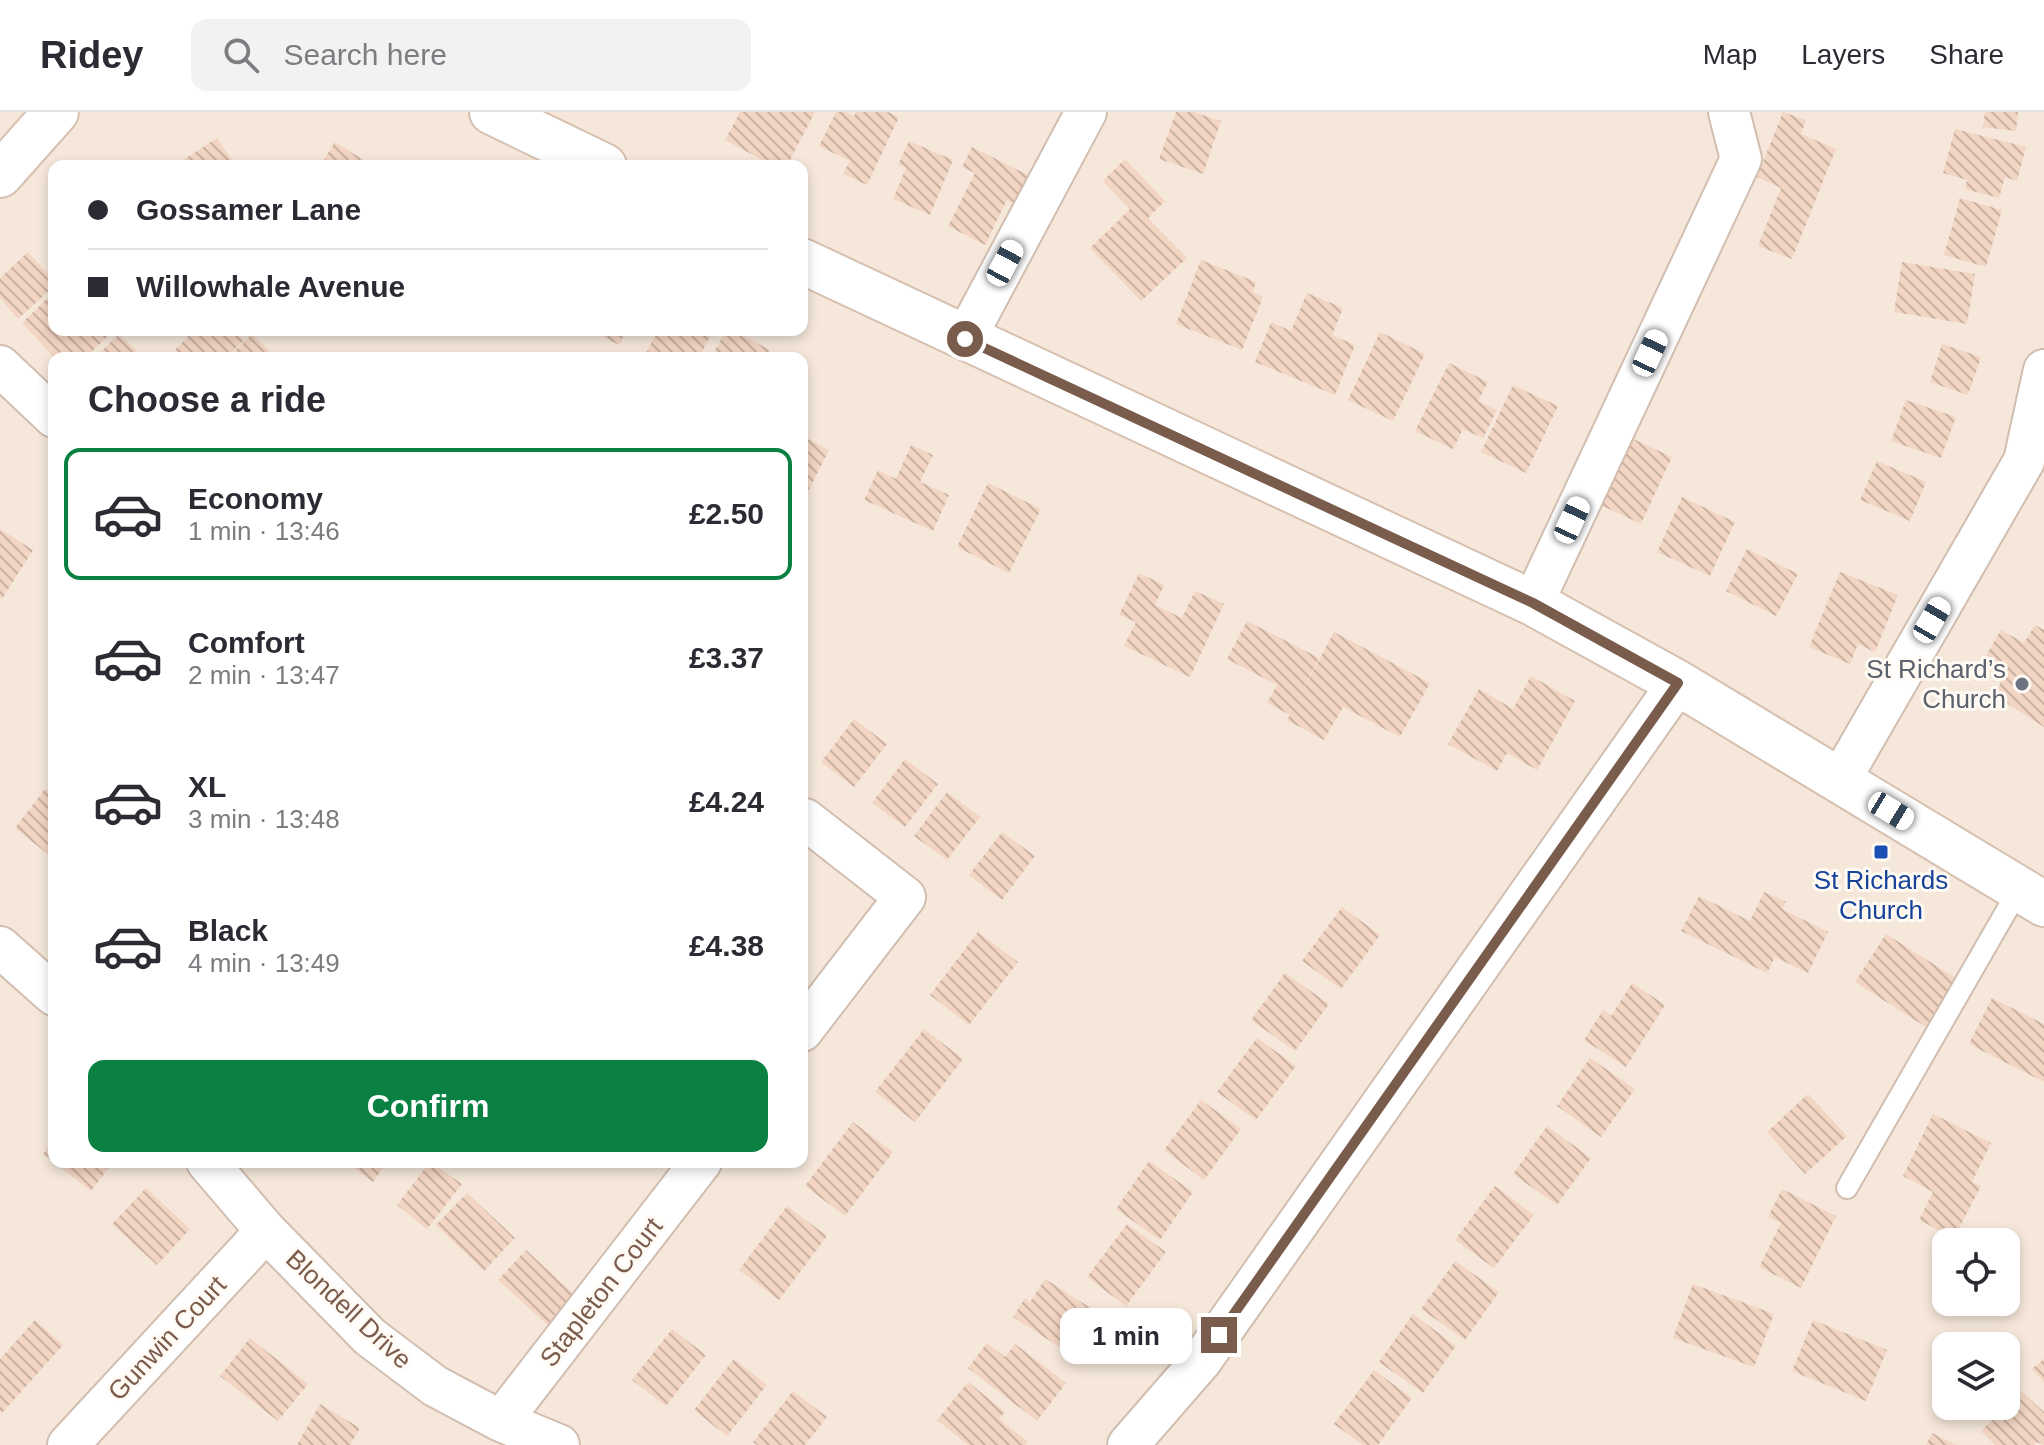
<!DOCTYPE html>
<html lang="en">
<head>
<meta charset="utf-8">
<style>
  body { margin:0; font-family:Arial,sans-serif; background:#f2f2f3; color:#2b2b33; height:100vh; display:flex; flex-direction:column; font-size:30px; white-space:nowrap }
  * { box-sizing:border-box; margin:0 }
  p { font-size:26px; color:#7c7c81 }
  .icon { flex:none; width:44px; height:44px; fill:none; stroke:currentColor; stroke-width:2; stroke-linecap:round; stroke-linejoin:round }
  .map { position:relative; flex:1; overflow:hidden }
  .panel { position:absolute; left:48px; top:240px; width:760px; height:816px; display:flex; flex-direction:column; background:#fff; border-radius:16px; box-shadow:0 4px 12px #0003 }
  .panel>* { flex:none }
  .banner { position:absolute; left:48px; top:48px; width:760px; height:176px; border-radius:16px; box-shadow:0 4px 12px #0003; display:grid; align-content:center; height:176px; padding:0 40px; background:#fff }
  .fabs { position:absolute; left:1932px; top:1116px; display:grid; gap:16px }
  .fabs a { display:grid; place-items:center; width:88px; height:88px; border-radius:16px; background:#fff; box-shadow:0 4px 12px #0003; font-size:40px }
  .end { position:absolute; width:36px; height:36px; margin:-18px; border:10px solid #7a5c4d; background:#fff; box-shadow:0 0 0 4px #fff }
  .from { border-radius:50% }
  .bubble { position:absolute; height:56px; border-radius:16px; background:#fff; box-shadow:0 4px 12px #0003; font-size:26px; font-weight:800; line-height:56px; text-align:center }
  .car { position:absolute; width:24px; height:48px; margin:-24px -12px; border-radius:10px; box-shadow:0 0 6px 2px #0007; background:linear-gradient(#fff 24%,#345 0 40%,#fff 0 76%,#345 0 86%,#fff 0) }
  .banner b { display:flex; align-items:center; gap:28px; height:76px; font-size:30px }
  .banner b+b { border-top:2px solid #e1e1e2 }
  .banner i { width:20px; height:20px; background:#2b2b33 }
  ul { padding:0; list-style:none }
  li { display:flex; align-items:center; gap:24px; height:132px; margin:0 16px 12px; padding:0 24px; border:4px solid transparent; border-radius:16px }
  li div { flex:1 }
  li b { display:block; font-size:30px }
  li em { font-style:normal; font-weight:800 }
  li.selected { border-color:#0b8043 }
  li>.icon { width:72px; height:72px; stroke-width:1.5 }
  h2 { padding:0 40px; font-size:36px; line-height:96px }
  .primary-button { display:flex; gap:16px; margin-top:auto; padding:16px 40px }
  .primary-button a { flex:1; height:92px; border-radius:16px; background:#0b8043; color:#fff; font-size:32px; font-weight:800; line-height:92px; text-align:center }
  header { display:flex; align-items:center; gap:48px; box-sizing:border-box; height:112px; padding:0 40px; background:#fff; border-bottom:2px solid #e1e1e2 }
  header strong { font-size:38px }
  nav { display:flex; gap:44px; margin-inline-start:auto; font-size:28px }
  .search { width:560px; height:72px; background:#f2f2f3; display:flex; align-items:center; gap:20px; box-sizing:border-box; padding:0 28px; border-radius:16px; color:#7c7c81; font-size:30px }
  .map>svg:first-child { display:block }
  .residential { fill:#f5e8da; fill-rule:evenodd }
  .building { fill:url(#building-back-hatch) }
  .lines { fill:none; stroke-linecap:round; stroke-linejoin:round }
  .lane-casing { stroke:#d1beb0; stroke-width:24 }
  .street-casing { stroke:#d1beb0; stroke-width:44 }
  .secondary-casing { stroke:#d6c0b0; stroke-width:48 }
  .lane { stroke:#fff; stroke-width:20 }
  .street { stroke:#fff; stroke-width:40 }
  .secondary { stroke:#fff; stroke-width:44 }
  .route { stroke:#7a5c4d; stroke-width:10 }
  .worship-dot { fill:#6b7280; stroke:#fffaf3; stroke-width:3 }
  .transit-dot { fill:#1a4fb4; stroke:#fffaf3; stroke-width:3 }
  .labels { text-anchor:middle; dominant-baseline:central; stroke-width:6; stroke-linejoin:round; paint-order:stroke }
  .worship-label { font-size:26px; fill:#5b616d; stroke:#fffaf3; text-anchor:end }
  .transit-label { font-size:26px; fill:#164399; stroke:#fffaf3 }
  .street-label { font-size:26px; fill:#7a5c4d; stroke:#fffaf3 }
</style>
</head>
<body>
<header>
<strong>Ridey</strong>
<div class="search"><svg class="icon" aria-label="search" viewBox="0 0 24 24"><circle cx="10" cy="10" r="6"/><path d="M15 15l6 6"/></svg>Search here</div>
<nav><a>Map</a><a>Layers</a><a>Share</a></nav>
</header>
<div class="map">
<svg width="2044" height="1333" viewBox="0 0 2044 1333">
  <defs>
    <pattern id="building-back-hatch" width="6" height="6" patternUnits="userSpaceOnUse" patternTransform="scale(2)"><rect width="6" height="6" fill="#f3d5c3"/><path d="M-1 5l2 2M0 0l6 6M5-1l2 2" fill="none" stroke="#cab0a1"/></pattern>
  </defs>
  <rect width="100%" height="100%" fill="#fdf6ec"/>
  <!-- residential -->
  <path class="residential" d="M0 0H2044V1333H0ZM54 54H802V218H54ZM54 246H802V1050H54ZM1946 1130H2006V1190H1946ZM1946 1234H2006V1294H1946Z"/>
  <!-- building -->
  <path class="building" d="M740 0H815L787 54H774L725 28Z
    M836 0H845L854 4 856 0H888L899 5 867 73 843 62 850 49 819 34Z
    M1176 0H1193L1221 9 1203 62 1159 47Z
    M1783 0 1806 8 1801 22 1836 37 1792 147 1758 134 1781 76 1757 65Z
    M1985 0H2018L2016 19 1983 15Z
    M1955 17 2026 35 2017 69 2005 65 1999 86 1965 77 1967 68 1943 61Z
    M217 26 236 54H174Z
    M909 29 953 48 930 103 893 87 906 56 898 53Z
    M335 30 373 54H320Z
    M972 35 1034 66 1020 95 1007 88 985 133 948 114 975 61 962 55Z
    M1125 47 1165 89 1148 106 1187 146 1141 189 1090 136 1130 97 1103 69Z
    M1960 86 2002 98 1986 155 1944 143Z
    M28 140 54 169V174L18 207 0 186V166Z
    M1201 148 1256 170 1253 180 1263 185 1242 238 1176 212Z
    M1902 150 1975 162 1967 212 1894 200Z
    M54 180V218H104L109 223 85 246H55L22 211Z
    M1307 181 1343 196 1332 223 1355 233 1335 283 1255 250 1271 210 1291 219Z
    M194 218H234L244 228 226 246H183L175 238Z
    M590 218H627L619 233Z
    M658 218H713L699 246H654L646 241Z
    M726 218H733L770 238 765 246H711Z
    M1380 220 1425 242 1393 309 1348 288Z
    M119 222 144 246H95Z
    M252 222 276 246H228Z
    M1942 232 1981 245 1968 283 1930 270Z
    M1449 251 1488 270 1478 289 1497 298 1483 326 1463 317 1453 337 1415 319Z
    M1513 273 1558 294 1526 361 1481 340Z
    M1906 288 1956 305 1941 346 1891 329Z
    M802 324 829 338 802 391Z
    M1627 324 1672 345 1641 412 1596 391Z
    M911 333 933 343 920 370 949 383 933 419 864 388 878 358 896 367Z
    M1877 349 1926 370 1910 409 1860 388Z
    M988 371 1041 397 1009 461 957 435Z
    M1682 385 1735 410 1710 464 1657 440Z
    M0 417 33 438 2 487 0 486Z
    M1747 437 1798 462 1776 504 1726 479Z
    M1840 460 1898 483 1875 540 1858 532 1850 552 1809 535Z
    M1139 461 1164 473 1155 493 1182 506 1195 479 1224 492 1190 565 1124 534 1136 510 1119 503Z
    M1247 509 1319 546 1296 591 1334 520 1430 571 1400 625 1343 595 1324 628 1287 608 1290 603 1267 591 1277 573 1227 547Z
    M2035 513 2044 518V615L1994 583 2006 561 1984 547 2001 518 2024 531Z
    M1531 564 1575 589 1537 658 1507 641 1497 659 1448 632 1479 577 1513 597Z
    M854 607 887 632 854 675 821 650Z
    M905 647 938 672 905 715 872 691Z
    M45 677 54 684V747L15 716Z
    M947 680 980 705 947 748 914 724Z
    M1002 720 1035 744 1002 788 969 763Z
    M1764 780 1786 790 1782 797 1828 820 1808 861 1775 845 1767 861 1681 819 1699 784 1750 809Z
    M1342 795 1380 823 1341 877 1302 849Z
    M978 820 1018 850 969 913 930 883Z
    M1886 822 1957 867 1926 915 1855 870Z
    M1285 861 1329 892 1295 939 1251 908Z
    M1632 871 1665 893 1626 955 1584 928 1603 898 1611 904Z
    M1992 886 2044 912V970L1969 932Z
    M924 917 963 947 915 1010 875 980Z
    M1257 926 1296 954 1256 1008 1217 980Z
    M1590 946 1635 977 1601 1025 1557 994Z
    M1808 982 1847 1024 1805 1062 1767 1020Z
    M1201 988 1241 1017 1204 1068 1164 1038Z
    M1933 1002 1991 1031 1972 1070 1981 1074 1954 1126 1919 1108 1933 1080 1903 1064Z
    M853 1010 893 1040 845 1104 805 1074Z
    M1547 1014 1591 1046 1557 1093 1513 1062Z
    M54 1028V1050H113L91 1079 43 1042Z
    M1149 1049 1193 1080 1160 1128 1116 1097Z
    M345 1050H387L373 1070Z
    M430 1050 462 1072 427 1117 397 1093Z
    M1495 1074 1534 1103 1494 1156 1455 1128Z
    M146 1076 190 1117 157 1153 112 1112Z
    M1782 1077 1836 1104 1801 1176 1759 1155 1781 1111 1768 1105Z
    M467 1081 515 1126 484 1159 436 1113Z
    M787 1094 827 1124 779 1188 739 1158Z
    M1127 1112 1166 1140 1126 1194 1087 1165Z
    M526 1138 580 1188 552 1217 498 1168Z
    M1455 1149 1499 1180 1465 1228 1421 1197Z
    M1045 1167 1108 1207 1081 1249 1013 1205 1025 1186 1030 1190Z
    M1693 1172 1774 1202 1754 1255 1673 1226Z
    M1413 1202 1456 1234 1423 1281 1379 1250Z
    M35 1208 63 1233 2 1301 0 1299V1247Z
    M1813 1208 1887 1238 1866 1289 1792 1259Z
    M672 1217 706 1243 666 1294 632 1268Z
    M250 1226 308 1272 278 1309 220 1264Z
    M987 1231 1005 1245 1015 1232 1066 1271 1037 1309 968 1256Z
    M734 1247 767 1273 727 1324 694 1298Z
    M2044 1247V1270L2032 1257Z
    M1374 1258 1412 1286 1378 1333H1363L1334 1312Z
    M968 1270 1005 1300 999 1307 1028 1330 1025 1333H968L937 1308Z
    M793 1279 827 1305 805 1333H757L753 1330Z
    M2021 1279 2044 1300V1333L2037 1330 2034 1333H1995L1981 1319Z
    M320 1292 360 1316 350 1333H297Z
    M1932 1321 1956 1333H1926Z"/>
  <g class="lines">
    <!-- lane casing -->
    <g class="lane-casing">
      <path id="lane" d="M1847 1076 2019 777"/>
    </g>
    <!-- street casing -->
    <g class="street-casing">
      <path id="street" d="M965 227 1086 0
        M0 254 54 305
        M1533 491 1741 47 1729 0
        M1840 668 2024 349 2044 258
        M0 835 54 883
        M802 919 905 785 805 707
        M207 1050 266 1119 370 1225 435 1274 501 1309 559 1333
        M501 1309 701 1050
        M68 1333 266 1119
        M1128 1333 1201 1249 1678 571"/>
    </g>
    <!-- secondary casing -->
    <g class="secondary-casing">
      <path id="secondary" d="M492 0 604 54
        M0 63 56 0
        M802 149 1533 491 1678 571 2044 792"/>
    </g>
    <!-- lane -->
    <use href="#lane" class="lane"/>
    <!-- street -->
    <use href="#street" class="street"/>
    <!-- secondary -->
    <use href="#secondary" class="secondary"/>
  </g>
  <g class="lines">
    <!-- route -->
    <path class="route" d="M965 227 1533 491 1678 571 1219 1223"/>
  </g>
  <!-- markers -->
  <circle class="worship-dot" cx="2022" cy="572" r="8"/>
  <rect class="transit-dot" x="1873" y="732" width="16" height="16" rx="4"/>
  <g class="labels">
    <!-- worship labels -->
    <g class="worship-label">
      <text x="2006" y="557">St Richard’s<tspan x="2006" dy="30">Church</tspan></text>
    </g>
    <!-- transit labels -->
    <g class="transit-label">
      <text x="1881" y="768">St Richards<tspan x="1881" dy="30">Church</tspan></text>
    </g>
    <!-- street labels -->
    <g class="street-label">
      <text transform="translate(601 1180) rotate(-52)">Stapleton Court</text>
      <text transform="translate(349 1197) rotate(43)">Blondell Drive</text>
      <text transform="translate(167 1226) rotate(-47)">Gunwin Court</text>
    </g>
  </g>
</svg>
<div class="fabs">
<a><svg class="icon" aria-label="locate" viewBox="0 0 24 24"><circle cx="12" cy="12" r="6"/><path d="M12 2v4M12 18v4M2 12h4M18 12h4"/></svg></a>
<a><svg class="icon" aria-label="layers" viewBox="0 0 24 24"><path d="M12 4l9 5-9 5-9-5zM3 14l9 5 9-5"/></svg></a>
</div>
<i class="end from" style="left:965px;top:227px"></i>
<i class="end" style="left:1219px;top:1223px"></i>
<div class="bubble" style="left:1060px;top:1196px;width:132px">1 min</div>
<i class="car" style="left:1005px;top:151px;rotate:28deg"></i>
<i class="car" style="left:1650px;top:241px;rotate:25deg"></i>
<i class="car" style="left:1572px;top:408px;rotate:25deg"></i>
<i class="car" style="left:1932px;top:508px;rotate:30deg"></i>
<i class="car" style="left:1891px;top:699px;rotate:121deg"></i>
<div class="banner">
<b><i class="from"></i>Gossamer Lane</b>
<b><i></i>Willowhale Avenue</b>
</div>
<section class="panel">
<h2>Choose a ride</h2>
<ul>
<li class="selected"><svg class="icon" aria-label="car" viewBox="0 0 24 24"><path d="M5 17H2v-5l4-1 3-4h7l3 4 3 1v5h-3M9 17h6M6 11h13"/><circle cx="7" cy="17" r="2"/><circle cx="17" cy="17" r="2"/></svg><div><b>Economy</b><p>1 min · 13:46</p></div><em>£2.50</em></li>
<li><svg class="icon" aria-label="car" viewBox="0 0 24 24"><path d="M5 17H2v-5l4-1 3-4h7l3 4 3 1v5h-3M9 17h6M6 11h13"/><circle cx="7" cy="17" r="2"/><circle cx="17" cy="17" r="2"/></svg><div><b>Comfort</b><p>2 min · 13:47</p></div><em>£3.37</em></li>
<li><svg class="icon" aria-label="car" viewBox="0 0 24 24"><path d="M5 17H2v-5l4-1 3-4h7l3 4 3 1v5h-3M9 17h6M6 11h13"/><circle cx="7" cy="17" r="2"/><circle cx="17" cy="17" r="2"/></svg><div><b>XL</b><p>3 min · 13:48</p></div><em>£4.24</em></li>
<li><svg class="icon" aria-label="car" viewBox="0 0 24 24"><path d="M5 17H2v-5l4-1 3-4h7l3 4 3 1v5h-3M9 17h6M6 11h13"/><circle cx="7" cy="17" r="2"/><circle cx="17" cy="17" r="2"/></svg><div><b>Black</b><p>4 min · 13:49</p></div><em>£4.38</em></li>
</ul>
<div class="primary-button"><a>Confirm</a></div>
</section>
</div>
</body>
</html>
